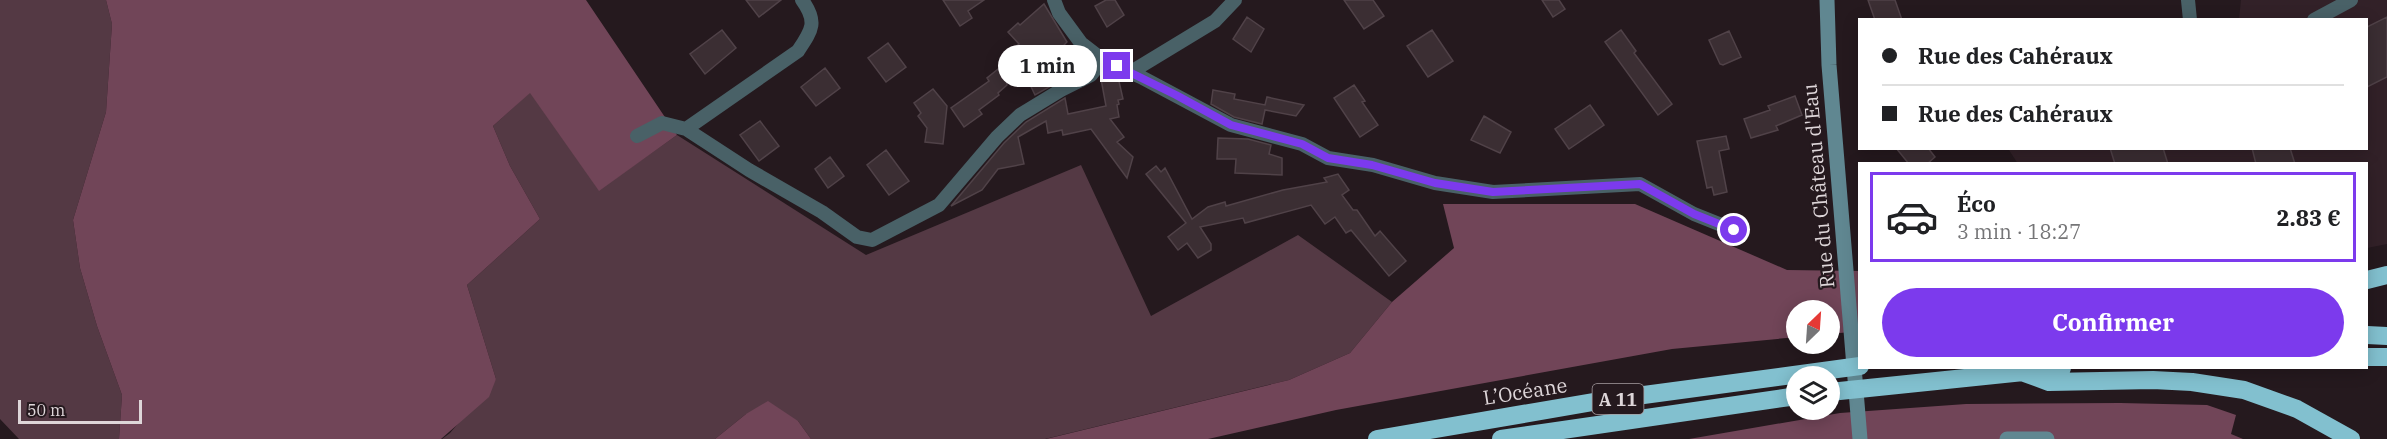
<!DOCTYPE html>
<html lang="fr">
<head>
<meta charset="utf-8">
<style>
  body { margin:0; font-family:"IBM Plex Serif",serif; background:#f6f6f6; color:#202124; height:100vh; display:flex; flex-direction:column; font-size:22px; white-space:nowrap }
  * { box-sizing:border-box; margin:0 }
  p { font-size:20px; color:#757577 }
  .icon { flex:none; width:33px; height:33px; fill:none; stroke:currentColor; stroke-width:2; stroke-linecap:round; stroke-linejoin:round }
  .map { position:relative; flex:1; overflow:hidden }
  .details { position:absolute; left:1858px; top:162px; width:510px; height:207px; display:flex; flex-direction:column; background:#fff; border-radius:0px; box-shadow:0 3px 15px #0003 }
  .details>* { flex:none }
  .guide { position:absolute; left:1858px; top:18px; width:510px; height:132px; border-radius:0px; box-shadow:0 3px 15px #0003; display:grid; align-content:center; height:132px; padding:0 24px; background:#fff }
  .needle { width:39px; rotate:25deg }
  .controls { position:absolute; left:1786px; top:300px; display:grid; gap:12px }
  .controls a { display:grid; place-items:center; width:54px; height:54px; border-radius:50%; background:#fff; box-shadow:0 3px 15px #0003; font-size:30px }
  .scale { position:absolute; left:18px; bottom:15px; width:124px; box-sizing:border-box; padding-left:6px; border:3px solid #ded6d9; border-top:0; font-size:16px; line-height:21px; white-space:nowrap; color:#ded6d9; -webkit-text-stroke:4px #25191e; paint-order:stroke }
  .end { position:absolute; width:27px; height:27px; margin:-14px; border:8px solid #7c3aed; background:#fff; box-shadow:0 0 0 3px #fff }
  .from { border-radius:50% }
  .bubble { position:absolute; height:42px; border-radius:21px; background:#fff; box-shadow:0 3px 15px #0003; font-size:20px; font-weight:700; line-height:42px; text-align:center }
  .guide b { display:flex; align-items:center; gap:21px; height:57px; font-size:22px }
  .guide b+b { border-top:2px solid #e0e0e0 }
  .guide i { width:15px; height:15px; background:#202124 }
  ul { padding:10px 0 0; list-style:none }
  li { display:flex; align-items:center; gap:18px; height:90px; margin:0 12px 9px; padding:0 12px; border:3px solid transparent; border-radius:0px }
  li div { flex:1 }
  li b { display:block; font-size:22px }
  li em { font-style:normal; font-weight:700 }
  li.active { border-color:#7c3aed }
  li>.icon { width:54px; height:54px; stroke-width:1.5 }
  .button { display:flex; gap:12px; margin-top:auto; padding:12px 24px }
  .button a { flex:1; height:69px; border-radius:36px; background:#7c3aed; color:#fff; font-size:24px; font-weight:700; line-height:69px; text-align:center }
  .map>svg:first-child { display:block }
  .built { fill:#322128 }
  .green { fill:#543944 }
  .forest { fill:#714558 }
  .building { fill:#3b2e33; stroke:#504248; stroke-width:1.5 }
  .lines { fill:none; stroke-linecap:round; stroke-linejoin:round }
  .street { stroke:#496167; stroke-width:14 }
  .secondary { stroke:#608791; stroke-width:15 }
  .highway { stroke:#82c0cf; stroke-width:18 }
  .route { stroke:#7c3aed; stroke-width:8 }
  .labels { text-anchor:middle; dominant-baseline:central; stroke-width:4.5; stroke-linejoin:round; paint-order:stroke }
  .shield { fill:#25191e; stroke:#a69da1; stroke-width:1.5 }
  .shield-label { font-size:18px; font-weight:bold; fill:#ded6d9 }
  .street-label { font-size:20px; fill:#ded6d9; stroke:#25191e }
</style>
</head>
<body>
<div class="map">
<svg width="2387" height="439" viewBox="0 0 2387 439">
  <rect width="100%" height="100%" fill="#25191e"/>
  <!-- built -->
  <path class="built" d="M2241 0H2387V244L2367 248V164H2018L2009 150 2367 148V20L2239 19Z"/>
  <!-- green -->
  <path class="green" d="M0 0H106L112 24 106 112 73 220 80 268 97 326 122 395 119 439H19L0 419Z
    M530 92 599 190 677 135 866 255 1081 165 1151 316 1298 235 1392 302 1350 353 1289 380 1045 439H811L798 421 746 414 715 439H442L450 433 496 379 467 285 540 219 510 166 493 126Z"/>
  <!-- forest -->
  <path class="forest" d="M106 0H586L677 135 599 191 530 93 493 126 510 166 540 219 467 285 496 379 489 397 441 439H119L122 395 97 326 80 268 73 220 106 112 112 24Z
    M1443 204H1635L1787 270 1860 271V331L1830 334V310H1797V337L1672 349 1336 410 1208 439H1046L1289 380 1350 353 1392 302 1454 248Z
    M768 401 798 421 811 439H715L746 414Z
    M2120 403 2207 405 2236 415 2231 434 2243 439H1689L1840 413 1966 404Z"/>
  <!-- building -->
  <path class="building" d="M746 0H781L759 17Z
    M943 0H984L968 11 972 18 960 26Z
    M1106 0H1115L1124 15 1107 27 1095 6Z
    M1344 0H1373L1384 16 1364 29Z
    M1542 0H1559L1565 9 1553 17Z
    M1868 0H1895L1902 20H1875Z
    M1044 4 1067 42 1042 68 1051 86 1035 95 1013 49 1019 44 1008 32 1018 23 1020 25Z
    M1247 17 1264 29 1251 52 1233 39Z
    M2387 17V77L2367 87V27Z
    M722 30 736 48 705 74 690 54Z
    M1432 30 1453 61 1428 77 1407 46Z
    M1621 30 1636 51 1634 53 1672 104 1658 115 1605 42Z
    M1729 31 1741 57 1723 65 1720 64 1709 40Z
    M888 43 906 67 886 82 868 58Z
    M1003 65 1007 85 998 93 999 95 979 110 982 114 964 127 951 108 989 81 987 78Z
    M825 68 840 88 816 106 801 87Z
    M1116 76 1118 77 1123 99 1118 100 1119 104 1117 105 1119 117 1110 119 1124 137 1117 142 1133 157 1127 178 1091 129 1063 135 1062 130 1048 133 1046 121 1018 137 1024 164 998 169 982 190 951 206 1004 143 1026 122 1065 98 1068 114 1106 106 1101 79Z
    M1354 85 1365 101 1362 102 1378 125 1360 137 1334 98Z
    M933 89 947 106 943 144 925 142 927 128 918 116 921 113 914 103Z
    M1213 90 1235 94 1234 99 1265 105 1267 97 1304 105 1296 116 1265 110 1262 124 1234 117 1211 104Z
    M1795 96 1802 115 1776 126 1778 130 1751 138 1744 119 1770 110 1768 106Z
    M1590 105 1604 125 1569 149 1555 129Z
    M1484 116 1511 132 1500 153 1471 140Z
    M760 121 779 146 759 161 740 135Z
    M1726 136 1729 149 1719 151 1727 192 1714 195 1712 187 1707 188 1697 141Z
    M1218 138 1248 139 1271 145 1269 154 1282 158V175L1235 173 1236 159H1217Z
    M1896 148H1928L1935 157 1927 164H1909Z
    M2110 148H2163L2168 164H2115Z
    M2252 148H2290L2295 164H2256Z
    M886 150 909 181 889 195 867 165Z
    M830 157 844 176 828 188 815 169Z
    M1156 166 1161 172 1165 168 1192 219 1208 207 1225 202 1226 206 1283 190 1327 182 1324 178 1338 174 1349 190 1342 195 1353 210H1357L1375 236 1380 231 1406 261 1389 276 1351 230 1346 233 1335 217 1325 224 1311 205 1245 223 1243 218 1200 227 1211 244V250L1198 258 1187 243 1178 250 1168 237 1186 223 1146 174Z"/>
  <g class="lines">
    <!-- street -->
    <path class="street" d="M1054 0 1059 13 1081 43 1103 60 1141 77 1231 125 1302 144 1328 158 1373 165 1435 183 1493 192 1640 184 1694 214 1734 230
      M2188 0 2190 20
      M2314 20 2351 0
      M1131 72 1215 21 1235 0
      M686 129 798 51C812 30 818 22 802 0
      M637 136 662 123 686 129 749 170 822 212 857 237 872 240 939 205 997 137 1020 115 1061 90 1091 75 1103 60"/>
    <!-- secondary -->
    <path class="secondary" d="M1827 0 1829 65 1860 439
      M2007 439H2047"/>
    <!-- highway -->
    <path class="highway" d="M2367 280 2387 275
      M2367 335 2387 336
      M2367 357H2387
      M2019 371 2049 382 2153 380 2192 382 2244 390 2297 409 2351 439
      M1830 392 2062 368
      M1377 439 1599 401 1860 366
      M1501 439 1797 396"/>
  </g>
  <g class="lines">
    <!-- route -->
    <path class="route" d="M1117 66 1176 95 1231 125 1302 144 1328 158 1372 165 1435 183 1493 192 1640 184 1694 214 1734 230"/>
  </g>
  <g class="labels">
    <!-- shield labels -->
    <rect class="shield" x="1592.5" y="384" width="51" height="30" rx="4.5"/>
    <g class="shield-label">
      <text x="1618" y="399">A 11</text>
    </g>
    <!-- street labels -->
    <g class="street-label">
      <text transform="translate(1818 186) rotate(-95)">Rue du Château d'Eau</text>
      <text transform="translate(1525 391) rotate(-9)">L’Océane</text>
    </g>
  </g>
</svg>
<div class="controls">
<a><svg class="needle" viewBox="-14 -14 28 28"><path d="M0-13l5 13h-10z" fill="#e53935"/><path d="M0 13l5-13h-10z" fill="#757577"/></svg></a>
<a><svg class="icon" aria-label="layers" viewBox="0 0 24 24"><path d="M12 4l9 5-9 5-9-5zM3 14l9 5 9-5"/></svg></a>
</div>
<div class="scale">50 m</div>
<i class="end from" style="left:1734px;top:230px"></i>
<i class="end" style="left:1117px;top:66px"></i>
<div class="bubble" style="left:998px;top:45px;width:99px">1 min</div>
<div class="guide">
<b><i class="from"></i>Rue des Cahéraux</b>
<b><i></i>Rue des Cahéraux</b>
</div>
<section class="details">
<ul>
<li class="active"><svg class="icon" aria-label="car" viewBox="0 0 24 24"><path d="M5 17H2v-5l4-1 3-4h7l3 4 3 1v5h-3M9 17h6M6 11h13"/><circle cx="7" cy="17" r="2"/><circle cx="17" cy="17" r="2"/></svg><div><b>Éco</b><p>3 min · 18:27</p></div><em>2.83 €</em></li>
</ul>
<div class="button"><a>Confirmer</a></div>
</section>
</div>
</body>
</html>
